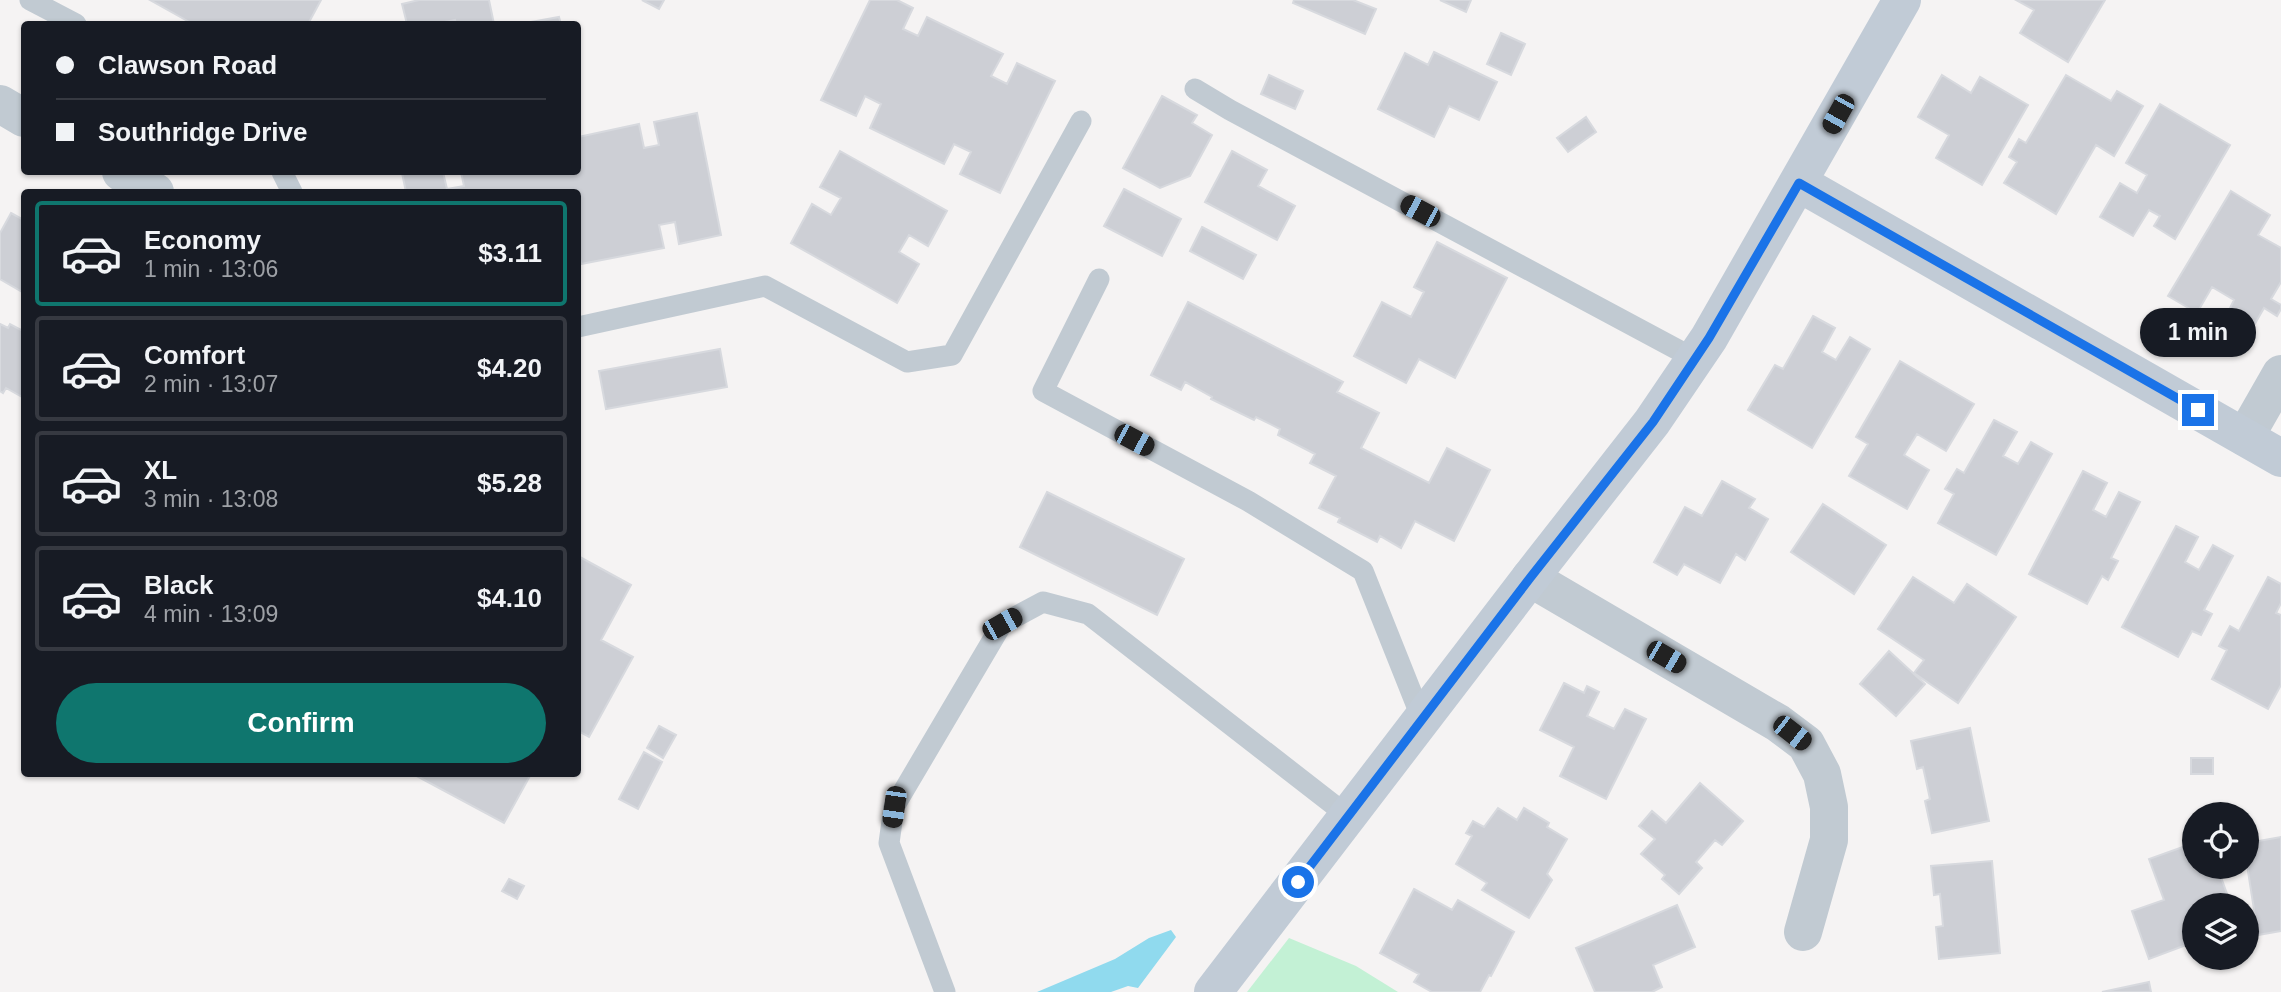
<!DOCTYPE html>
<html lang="en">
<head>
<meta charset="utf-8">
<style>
  body { margin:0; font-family:Arial,sans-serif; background:#20242c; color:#f1f3f6; height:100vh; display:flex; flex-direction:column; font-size:26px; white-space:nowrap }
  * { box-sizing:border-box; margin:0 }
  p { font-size:23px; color:#9ea1a6 }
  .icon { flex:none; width:38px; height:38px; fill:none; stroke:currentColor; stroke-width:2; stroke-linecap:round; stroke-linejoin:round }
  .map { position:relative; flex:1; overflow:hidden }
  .details { position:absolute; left:21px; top:189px; width:560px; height:588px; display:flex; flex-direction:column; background:#171b24; border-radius:7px; box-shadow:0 2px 5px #0004 }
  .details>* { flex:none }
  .top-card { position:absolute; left:21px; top:21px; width:560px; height:154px; border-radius:7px; box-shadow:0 2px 5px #0004; display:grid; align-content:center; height:154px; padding:0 35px; background:#171b24 }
  .fabs { position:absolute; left:2182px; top:802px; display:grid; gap:14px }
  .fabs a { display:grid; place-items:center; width:77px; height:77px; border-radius:50%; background:#171b24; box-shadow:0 2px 5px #0004; font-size:35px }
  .end { position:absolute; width:32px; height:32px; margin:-16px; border:9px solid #1a73e8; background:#fff; box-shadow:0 0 0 4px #fff }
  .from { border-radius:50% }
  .bubble { position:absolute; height:49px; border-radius:24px; background:#171b24; box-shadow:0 2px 5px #0004; font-size:23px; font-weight:600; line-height:49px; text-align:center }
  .car { position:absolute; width:21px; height:42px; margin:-21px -10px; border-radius:9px; box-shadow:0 0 5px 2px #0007; background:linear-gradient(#222 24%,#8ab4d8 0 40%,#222 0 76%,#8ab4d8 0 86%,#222 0) }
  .top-card b { display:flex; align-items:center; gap:24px; height:66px; font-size:26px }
  .top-card b+b { border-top:2px solid #363941 }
  .top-card i { width:18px; height:18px; background:#f1f3f6 }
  ul { padding:12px 0 0; list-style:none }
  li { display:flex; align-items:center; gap:21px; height:105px; margin:0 14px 10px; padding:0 21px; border:4px solid #363941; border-radius:7px }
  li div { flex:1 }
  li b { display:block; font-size:26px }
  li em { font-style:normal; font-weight:600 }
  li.active { border-color:#0f766e }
  li>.icon { width:63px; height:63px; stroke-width:1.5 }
  .primary-button { display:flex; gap:14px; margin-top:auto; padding:14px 35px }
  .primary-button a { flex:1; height:80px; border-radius:42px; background:#0f766e; color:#fff; font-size:28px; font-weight:600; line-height:80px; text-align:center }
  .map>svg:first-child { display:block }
  .green { fill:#c3f1d5 }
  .water { fill:#90daee }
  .building { fill:#cdcfd5; stroke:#d7d9de; stroke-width:2 }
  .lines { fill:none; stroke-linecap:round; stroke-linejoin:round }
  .lane { stroke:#c1cad2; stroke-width:21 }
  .street { stroke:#c1cad2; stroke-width:38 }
  .secondary { stroke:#c1cbd6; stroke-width:38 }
  .route { stroke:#1a73e8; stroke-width:9 }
</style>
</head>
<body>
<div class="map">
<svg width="2281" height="992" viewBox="0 0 2281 992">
  <rect width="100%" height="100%" fill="#f5f3f3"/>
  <!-- green -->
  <path class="green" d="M1289 938 1356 966 1398 992H1247Z"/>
  <!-- water -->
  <path class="water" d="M1171 930 1176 937 1138 988 1128 986 1111 992H1037L1115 959 1149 938Z"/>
  <!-- building -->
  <path class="building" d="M150 0H321L308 24H193Z
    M419 0H489L494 24H456L455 20 435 24H407L402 4Z
    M642 0H664L659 9Z
    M870 0H897L913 8 903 29 918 36 927 17 1003 54 991 76 1007 84 1017 63 1055 81 1000 193 960 174 971 152 954 144 944 164 870 128 881 104 865 96 856 116 821 100Z
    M1294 0H1353L1376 9 1365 34 1293 3Z
    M1440 0H1471L1466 12Z
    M2016 0H2105L2068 62 2020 33 2034 10Z
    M559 17 561 24H520Z
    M1501 33 1525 44 1511 75 1487 64Z
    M1434 52 1497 82 1479 120 1449 106 1434 137 1378 109 1405 53 1428 65Z
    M1269 75 1303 91 1295 109 1261 94Z
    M1942 75 1971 93 1980 77 2028 105 1982 185 1936 158 1949 135 1918 117Z
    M2066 75 2111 101 2117 91 2143 106 2114 156 2096 145 2056 214 2004 183 2017 162 2009 157 2019 139 2026 143Z
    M1162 96 1197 115 1192 123 1212 135 1190 176 1160 188 1123 168Z
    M2160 104 2230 145 2175 239 2154 226 2160 216 2149 210 2133 236 2100 217 2120 183 2137 193 2147 175 2126 163Z
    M697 113 721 235 679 244 675 222 659 225 664 248 581 264 578 247V192H406L402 173 408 172H443L447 189 464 186 461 172H578V137L639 124 644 148 659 145 654 122Z
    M1586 117 1596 132 1568 152 1557 138Z
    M840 151 947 211 928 246 909 235 899 252 919 264 897 303 791 243 812 204 831 215 841 198 820 187Z
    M1232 151 1267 170 1258 186 1295 206 1277 240 1205 202Z
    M1124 189 1181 219 1162 256 1104 226Z
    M2231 191 2270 215 2258 235 2281 248V282L2271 299 2281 305V309L2277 316 2264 308 2253 327 2228 312 2234 300 2212 287 2197 313 2168 296Z
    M11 213 24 220V293L0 279V233Z
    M1202 227 1256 255 1243 279 1190 251Z
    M1437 242 1507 278 1455 378 1419 359 1406 383 1354 356 1382 302 1411 317 1424 292 1414 287Z
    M1188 302 1343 382 1337 392 1379 413 1361 448 1429 483 1447 448 1490 470 1454 541 1415 521 1401 548 1380 536 1377 542 1338 522 1340 518 1319 508 1336 476 1310 463 1315 454 1278 435 1280 429 1256 417 1254 420 1211 399 1212 397 1185 382 1181 390 1151 375Z
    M1813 316 1835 328 1822 352 1836 360 1850 337 1870 349 1812 448 1748 410 1775 365 1783 369Z
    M0 324 8 328 10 324 23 331 24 328V398L6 388 3 393 0 391Z
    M720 349 727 387 606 409 599 371Z
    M1900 361 1974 404 1946 451 1917 434 1904 455 1929 470 1907 509 1849 476 1868 444 1856 437Z
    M1994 420 2017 432 2003 456 2018 464 2031 442 2052 454 1996 555 1938 523 1954 494 1945 489 1957 469 1964 473Z
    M2083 471 2107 483 2093 510 2106 517 2119 492 2140 502 2111 558 2118 561 2108 580 2102 576 2087 604 2029 574Z
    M1722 481 1755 499 1749 508 1768 519 1745 560 1736 554 1720 583 1684 564 1677 575 1654 562 1685 507 1702 516Z
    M1047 492 1184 559 1157 615 1020 547Z
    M1823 504 1886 545 1854 594 1791 552Z
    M2176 526 2198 537 2185 562 2199 570 2213 545 2233 556 2204 610 2212 614 2201 635 2192 631 2178 657 2122 627Z
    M578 556 631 585 601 640 633 657 589 737 578 731Z
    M1913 577 1954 603 1967 584 2016 617 1958 703 1914 673 1924 660 1878 629Z
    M2268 577 2281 584V603L2276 613 2281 615V685L2268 709 2212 679 2227 650 2219 646 2230 626 2239 631Z
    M1889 651 1925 684 1896 716 1860 684Z
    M1564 683 1584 693 1587 686 1599 692 1587 716 1614 729 1625 709 1646 719 1606 799 1560 776 1574 747 1540 730Z
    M659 726 676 735 663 758 647 748Z
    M1970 728 1989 821 1932 833 1925 801 1930 799 1923 767 1917 769 1911 741Z
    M644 752 662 762 638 809 619 799Z
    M2191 758H2213V774H2191Z
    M413 774H531L504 823Z
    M1700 783 1743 821 1722 845 1715 840 1696 862 1702 868 1679 894 1662 879 1665 875 1641 854 1655 839 1639 826 1652 811 1666 823Z
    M1498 808 1517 820 1524 808 1549 823 1547 827 1567 839 1547 874 1552 880 1529 918 1482 890 1487 883 1456 864 1472 836 1466 833 1473 821 1484 827Z
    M2281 837V931L2258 935 2247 865V843Z
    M2194 843V866H2217L2231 905H2194V942L2149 959 2132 911 2164 900 2149 859Z
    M1992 861 2000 953 1939 959 1936 927 1943 926 1940 894 1934 895 1931 866Z
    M509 879 524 886 517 899 502 891Z
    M1414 889 1452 910 1458 900 1514 932 1491 976 1489 975 1480 992H1432L1414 982 1419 974 1380 953Z
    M1677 905 1695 947 1653 965 1662 987 1652 992H1595L1576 948Z
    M2149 982 2151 992H2102Z"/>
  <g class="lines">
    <!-- lane -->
    <path class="lane" d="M30 0 76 24
      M1195 89 1230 110 1695 359
      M282 172 292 192
      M1099 279 1043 391 1248 501 1363 571 1422 719
      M578 327 765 286 907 362 952 355 1081 121
      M945 992 889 843 894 807 1002 624 1043 602 1088 614 1348 816"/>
    <!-- street -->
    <path class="street" d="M0 104 24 118
      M121 172 155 192
      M2245 437 2281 374
      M1530 578 1778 723 1806 744 1822 774 1829 807V840L1803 932"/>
    <!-- secondary -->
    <path class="secondary" d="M1799 183 2281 458
      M1213 992 1530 578 1652 422 1709 338 1902 0"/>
  </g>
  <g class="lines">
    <!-- route -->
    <path class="route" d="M1298 882 1530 578 1653 422 1709 338 1799 183 2198 410"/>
  </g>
</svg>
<div class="fabs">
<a><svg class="icon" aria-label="locate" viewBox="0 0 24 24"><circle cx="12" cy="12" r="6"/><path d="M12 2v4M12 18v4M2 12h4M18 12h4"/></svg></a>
<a><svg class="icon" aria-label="layers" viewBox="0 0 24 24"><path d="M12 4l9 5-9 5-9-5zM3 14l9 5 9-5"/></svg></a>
</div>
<i class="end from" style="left:1298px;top:882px"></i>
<i class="end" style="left:2198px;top:410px"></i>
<div class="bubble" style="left:2140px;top:308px;width:116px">1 min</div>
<i class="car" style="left:1838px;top:114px;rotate:209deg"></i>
<i class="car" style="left:1420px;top:211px;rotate:298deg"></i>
<i class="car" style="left:1134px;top:440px;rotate:118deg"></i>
<i class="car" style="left:1002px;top:624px;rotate:61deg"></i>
<i class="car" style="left:1666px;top:657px;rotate:120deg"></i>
<i class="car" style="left:1792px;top:733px;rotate:128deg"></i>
<i class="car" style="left:894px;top:807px;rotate:188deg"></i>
<div class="top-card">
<b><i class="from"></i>Clawson Road</b>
<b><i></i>Southridge Drive</b>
</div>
<section class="details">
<ul>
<li class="active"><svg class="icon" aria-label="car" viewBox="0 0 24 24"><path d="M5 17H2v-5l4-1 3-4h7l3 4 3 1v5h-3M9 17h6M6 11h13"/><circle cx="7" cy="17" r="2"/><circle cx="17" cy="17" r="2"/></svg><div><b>Economy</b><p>1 min · 13:06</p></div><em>$3.11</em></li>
<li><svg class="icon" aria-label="car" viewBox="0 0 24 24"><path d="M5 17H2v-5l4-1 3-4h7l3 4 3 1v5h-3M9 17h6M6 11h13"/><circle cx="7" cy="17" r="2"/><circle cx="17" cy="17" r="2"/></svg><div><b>Comfort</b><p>2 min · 13:07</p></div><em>$4.20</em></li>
<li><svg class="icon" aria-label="car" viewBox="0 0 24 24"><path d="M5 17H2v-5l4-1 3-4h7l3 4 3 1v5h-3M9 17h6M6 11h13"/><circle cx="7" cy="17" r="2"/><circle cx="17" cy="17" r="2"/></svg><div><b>XL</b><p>3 min · 13:08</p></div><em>$5.28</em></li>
<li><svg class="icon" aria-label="car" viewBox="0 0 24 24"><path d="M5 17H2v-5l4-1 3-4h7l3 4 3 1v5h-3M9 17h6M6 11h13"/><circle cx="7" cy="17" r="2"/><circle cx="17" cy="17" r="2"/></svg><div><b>Black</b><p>4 min · 13:09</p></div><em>$4.10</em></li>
</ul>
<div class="primary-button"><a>Confirm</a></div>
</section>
</div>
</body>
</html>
